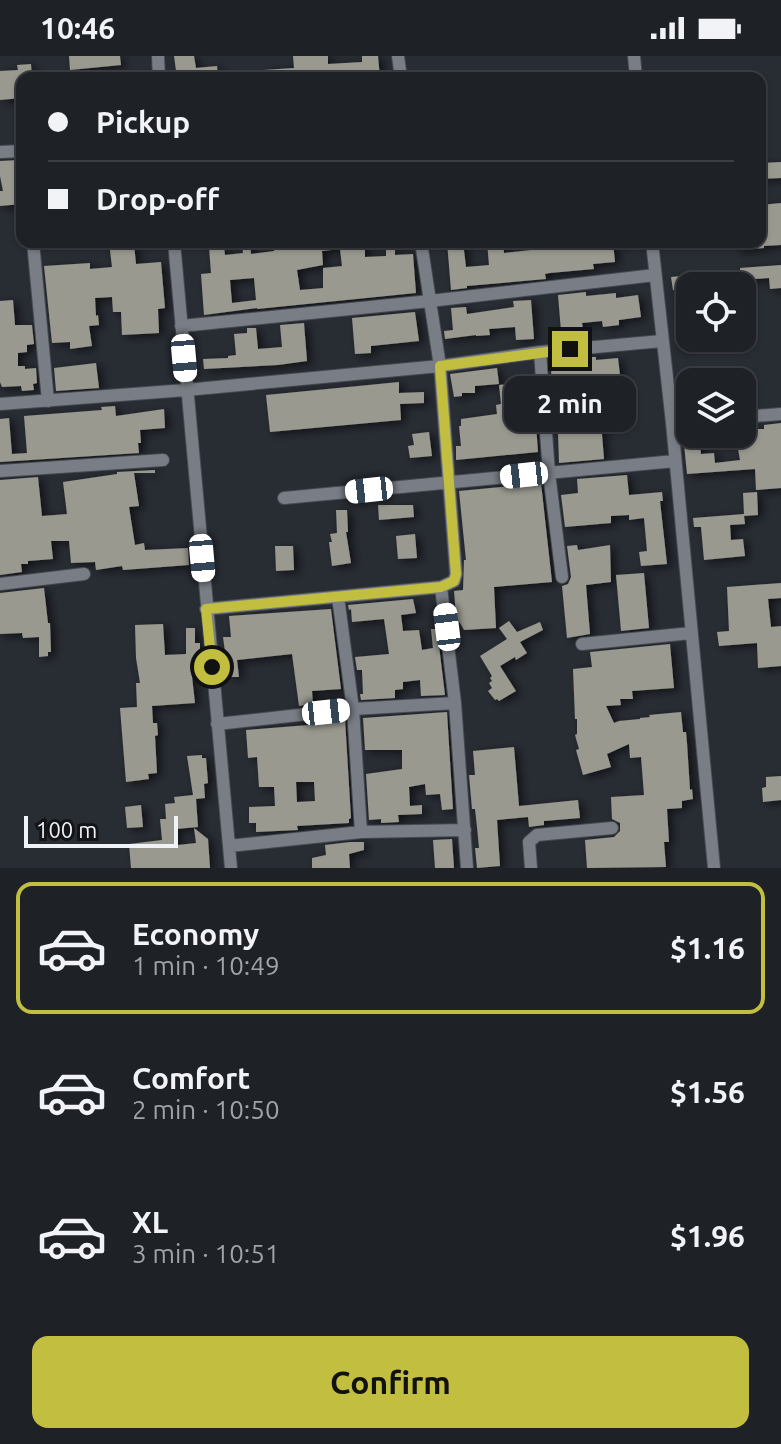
<!DOCTYPE html>
<html lang="en">
<head>
<meta charset="utf-8">
<style>
  body { margin:0; font-family:Ubuntu,sans-serif; background:#26292e; color:#f1f3f6; height:100vh; display:flex; flex-direction:column; font-size:30px; white-space:nowrap }
  * { box-sizing:border-box; margin:0 }
  p { font-size:26px; color:#a1a3a7 }
  .icon { flex:none; width:44px; height:44px; fill:none; stroke:currentColor; stroke-width:2; stroke-linecap:round; stroke-linejoin:round }
  .map { position:relative; height:812px; overflow:hidden }
  .side { display:flex; flex-direction:column; background:#1e2126; flex:1 }
  .side>* { flex:none }
  .hud { position:absolute; left:16px; top:16px; width:750px; height:176px; border-radius:16px; box-shadow:0 2px 6px #0004,0 0 0 2px #3c3e43; display:grid; align-content:center; height:176px; padding:0 32px; background:#1e2126 }
  .buttons { position:absolute; left:676px; top:216px; display:grid; gap:16px }
  .buttons a { display:grid; place-items:center; width:80px; height:80px; border-radius:16px; background:#1e2126; box-shadow:0 2px 6px #0004,0 0 0 2px #3c3e43; font-size:40px }
  .scale { position:absolute; left:24px; bottom:20px; width:154px; box-sizing:border-box; padding-left:8px; border:4px solid #eff2f7; border-top:0; font-size:22px; line-height:28px; white-space:nowrap; color:#eff2f7; -webkit-text-stroke:6px #131417; paint-order:stroke }
  .end { position:absolute; width:36px; height:36px; margin:-18px; border:10px solid #c1be40; background:#111; box-shadow:0 0 0 4px #111 }
  .from { border-radius:50% }
  .bubble { position:absolute; height:56px; border-radius:16px; background:#1e2126; box-shadow:0 2px 6px #0004,0 0 0 2px #3c3e43; font-size:26px; font-weight:600; line-height:56px; text-align:center }
  .car { position:absolute; width:24px; height:48px; margin:-24px -12px; border-radius:10px; box-shadow:0 0 6px 2px #0007; background:linear-gradient(#fff 24%,#345 0 40%,#fff 0 76%,#345 0 86%,#fff 0) }
  .hud b { display:flex; align-items:center; gap:28px; height:76px; font-size:30px }
  .hud b+b { border-top:2px solid #3c3e43 }
  .hud i { width:20px; height:20px; background:#f1f3f6 }
  ul { padding:14px 0 0; list-style:none }
  li { display:flex; align-items:center; gap:24px; height:132px; margin:0 16px 12px; padding:0 16px; border:4px solid transparent; border-radius:16px }
  li div { flex:1 }
  li b { display:block; font-size:30px }
  li em { font-style:normal; font-weight:600 }
  li.selected { border-color:#c1be40 }
  li>.icon { width:72px; height:72px; stroke-width:1.5 }
  .primary-button { display:flex; gap:16px; margin-top:auto; padding:16px 32px }
  .primary-button a { flex:1; height:92px; border-radius:16px; background:#c1be40; color:#111; font-size:32px; font-weight:600; line-height:92px; text-align:center }
  .status { display:flex; justify-content:space-between; align-items:center; height:56px; padding:0 40px; background:#1e2126; direction:ltr }
  .status svg { height:22px; fill:currentColor }
  .map>svg:first-child { display:block }
  .building { fill:#999990; fill-rule:evenodd; filter:url(#shadow) }
  .lines { fill:none; stroke-linecap:round; stroke-linejoin:round }
  .minor-casing { stroke:#464950; stroke-width:14 }
  .minor { stroke:#797e86; stroke-width:12 }
  .route { stroke:#c1be40; stroke-width:10 }
</style>
</head>
<body>
<div class="status"><b>10:46</b><svg viewBox="0 0 49 12"><path d="M0 12V9h3v3zM5 12V6h3v6zM10 12V3h3v9zM15 12V0h3v12zM26 1h20v11H26zM47 4h2v5h-2z"/></svg></div>
<div class="map">
<svg width="781" height="812" viewBox="0 0 781 812">
  <defs>
    <filter id="shadow"><feDropShadow dx="4.5" dy="2.5" stdDeviation="4" flood-color="#0009"/></filter>
  </defs>
  <rect width="100%" height="100%" fill="#282c33"/>
  <!-- building -->
  <path class="building" d="M69 0H120L121 9 70 14Z
    M174 0H194L196 12 217 10 218 22H177Z
    M293 0H328V8L362 6V0H378L380 22H264L263 14 294 12Z
    M31 8 32 22H22V42L0 44V15L18 14 17 9Z
    M19 104 22 148 0 150V135H3L0 120V105Z
    M781 106V122L760 123V107Z
    M781 147V189L764 190V192L738 194V186H760V149Z
    M109 186H120V189L134 188 136 208 161 206 165 252 158 253 159 277 122 279 121 256H113L112 241 95 242 96 260 98 259 99 269 89 270 92 290 70 293V286L52 287 44 210 90 207V213L112 211Z
    M242 186H250L251 198 274 195V186H365V201L386 200V193H395V199L413 198 416 237 257 253V252L204 259 201 218 211 217 209 191 224 190 225 199 243 197ZM340 193 342 210 323 212V232L300 234 297 214 323 209 322 195ZM254 222 256 244 232 247 230 224Z
    M447 186H463L466 211 489 209 487 186H503L504 197 531 194 530 186H567V189L613 186 615 206 593 208 594 213 550 217 545 218 546 223 467 230V232L451 234Z
    M781 209V232L770 233 769 222 741 224 740 212Z
    M681 220 682 236H686L688 257 684 258 687 291H678L674 234H673L671 221Z
    M586 236V240L616 237V242L638 239 641 261 619 264V269L603 271 602 265 582 267 583 273 561 275 558 239Z
    M13 244 15 269H32L34 288 27 289V296L18 297V310H25V313L36 312 37 327 33 328 34 334 22 335 21 330 2 331 0 326V245Z
    M531 244 534 283 516 284 515 271 489 273 490 279 476 280V279L445 283 444 275 453 274 451 252 466 251 467 258 514 251 513 245Z
    M415 256 419 285 371 290V297L355 298 352 262Z
    M304 267 307 305 278 309 204 313 203 303 228 302V300L236 299 234 278 247 277V272H256L258 293 282 291 280 269Z
    M586 301H596V304L618 302 625 363 601 366 604 403 559 407 558 377 555 353 553 354 551 312H562L561 309 587 307Z
    M96 307 99 332 56 335 54 312Z
    M497 312 499 328 475 330V337H462V340L454 341 450 318Z
    M399 326V337L424 336V347L400 348 401 364 270 376 266 339Z
    M533 326 538 396 456 404V390H461L459 370H461V363L497 358 496 349 501 348 499 329Z
    M115 350 116 360 164 353 165 372 140 374 141 387H138L139 397 0 406V363L9 362 12 398 27 397 24 360 102 354 101 351Z
    M781 367V432L756 434 755 413 687 418 683 378H699L701 398 714 397 715 407 740 404 738 393H740L742 373H764V369Z
    M429 376 432 400 410 402 408 390 414 389 412 378Z
    M155 414V417H134L139 450 129 451 135 489 144 487 145 494 188 492 189 509 123 514 122 510 96 514 95 506 71 507 69 485H51L53 503 28 505V508H21L22 516 0 519V424L38 421 42 460 67 458 63 426 117 418V416Z
    M627 419 629 439 662 436 663 445H660L667 508 641 510 639 496 647 495 644 462 629 464V459L611 460V467L565 471 561 439 578 437 577 423Z
    M541 427 552 526 494 531 496 572 464 574 456 560 454 535 463 534 464 504H466L459 435Z
    M757 436 758 459 744 460 745 468 730 469 731 484 743 483 745 500 704 504 701 471H694L693 462 744 458 743 437Z
    M378 449H413L414 461 379 464Z
    M336 454H347L348 476H346L351 507 332 510 329 486H332L330 478 337 477Z
    M415 478 417 502 398 503 396 480Z
    M577 489 578 494 610 489 611 526 586 529 590 578 567 582 562 530 568 528 571 521 567 490Z
    M275 490H293L294 514 276 515Z
    M644 517 649 572 621 575 616 519Z
    M781 527V542L768 543 771 571 781 570V610L758 612 757 587 719 590 717 576 729 575 727 531Z
    M44 532 48 567H50L51 596H48V600L39 601V581L23 582 22 577 0 578V537Z
    M413 543 416 557 401 559 403 575 419 574 422 594 433 592 431 573H437L445 639 421 640 420 624 403 626V633L395 634V642L361 644 360 638H363L362 614H357L355 601 389 598 384 563 352 566 351 553 349 554 348 549Z
    M331 553 341 633 312 635 313 648 299 650 292 598 237 604 239 621H230L228 596H225L223 581H231L229 560Z
    M509 565 517 576 540 566 543 574 520 586 527 597 516 604 515 601 500 610 516 635 499 645 497 643 495 644 488 635 492 632 489 627 492 625 490 622 492 620 480 600 507 583 499 572Z
    M163 568 165 599 186 598V572H195V587H200V612H191L195 647 152 650 153 667H157L158 679 155 680 157 717 148 718 149 723 126 726 120 652 137 651 136 627H140L136 602 135 569Z
    M670 588 674 632 632 635 633 643H620L621 649 606 650 614 667 619 665 640 663V662L650 661 649 659 681 656 683 676H686L687 687 690 734 692 733 693 743 682 745V752L667 753 669 786H664L666 811 587 812 585 784 614 781 620 775V767L612 763 611 741 644 739 641 701 630 702 629 688 607 698 611 711 583 719 576 694 579 693 575 679 577 678V663H575L573 613 592 611 590 596Z
    M447 656 453 753 442 754 440 738 426 739 425 728 409 731 410 750 422 749V758L398 759 399 766 381 767V763L369 764 366 718 402 713V694H365L363 662Z
    M345 663 351 762 349 763V767L297 770 298 774 256 776V767H249V751L275 750 274 731H259L257 701 248 702 246 674 321 668 320 666ZM296 726H314L315 745 297 746Z
    M514 691 519 750 578 744 580 762 544 765V769L529 771 528 761 497 764 500 810 477 812 475 792H479L477 771 475 753H472L469 719H475L473 695Z
    M202 699V702H206L208 727 204 728 205 742 196 743 198 771 176 773 178 789 196 787 194 772 208 783 210 812H131L129 788 162 784 160 763H166L165 748 175 747 174 741 193 739 187 700Z
    M781 720V744L763 746 762 732 766 731V721Z
    M141 749 143 771 127 772 125 751Z
    M452 783 454 812H435L433 784Z
    M350 786H364V794L349 798 350 812H312V802L326 799 325 789Z"/>
  <g class="lines">
    <!-- minor casing -->
    <g class="minor-casing">
      <path id="minor" d="M158 0 159 22
        M398 0 401 22
        M634 0 636 22
        M0 96 22 95
        M33 186 48 345
        M174 186 231 812
        M421 186 430 245 655 219
        M652 186 672 367 714 812
        M181 270 430 245 440 310 456 518 454 525 441 531 455 647 467 812
        M540 296 549 417 562 521
        M0 348 186 334 440 310 540 296 662 285
        M742 361 781 358
        M672 367 690 366
        M0 415 163 404
        M284 442 675 405
        M0 528 84 518
        M338 541 353 653 361 776
        M206 553 441 531
        M582 588 691 577
        M217 668 353 653 455 647
        M229 790 361 776 465 774
        M531 812 529 786 537 779 612 772"/>
    </g>
    <!-- minor -->
    <use href="#minor" class="minor"/>
  </g>
  <g class="lines">
    <!-- route -->
    <path class="route" d="M212 611 206 553 441 531 454 525 456 518 440 310 570 293"/>
  </g>
</svg>
<div class="buttons">
<a><svg class="icon" aria-label="locate" viewBox="0 0 24 24"><circle cx="12" cy="12" r="6"/><path d="M12 2v4M12 18v4M2 12h4M18 12h4"/></svg></a>
<a><svg class="icon" aria-label="layers" viewBox="0 0 24 24"><path d="M12 4l9 5-9 5-9-5zM3 14l9 5 9-5"/></svg></a>
</div>
<div class="scale">100 m</div>
<i class="end from" style="left:212px;top:611px"></i>
<i class="end" style="left:570px;top:293px"></i>
<div class="bubble" style="left:504px;top:320px;width:132px">2 min</div>
<i class="car" style="left:184px;top:302px;rotate:175deg"></i>
<i class="car" style="left:524px;top:419px;rotate:264deg"></i>
<i class="car" style="left:369px;top:434px;rotate:264deg"></i>
<i class="car" style="left:202px;top:502px;rotate:175deg"></i>
<i class="car" style="left:447px;top:571px;rotate:353deg"></i>
<i class="car" style="left:326px;top:656px;rotate:84deg"></i>
<div class="hud">
<b><i class="from"></i>Pickup</b>
<b><i></i>Drop-off</b>
</div>
</div>
<section class="side">
<ul>
<li class="selected"><svg class="icon" aria-label="car" viewBox="0 0 24 24"><path d="M5 17H2v-5l4-1 3-4h7l3 4 3 1v5h-3M9 17h6M6 11h13"/><circle cx="7" cy="17" r="2"/><circle cx="17" cy="17" r="2"/></svg><div><b>Economy</b><p>1 min · 10:49</p></div><em>$1.16</em></li>
<li><svg class="icon" aria-label="car" viewBox="0 0 24 24"><path d="M5 17H2v-5l4-1 3-4h7l3 4 3 1v5h-3M9 17h6M6 11h13"/><circle cx="7" cy="17" r="2"/><circle cx="17" cy="17" r="2"/></svg><div><b>Comfort</b><p>2 min · 10:50</p></div><em>$1.56</em></li>
<li><svg class="icon" aria-label="car" viewBox="0 0 24 24"><path d="M5 17H2v-5l4-1 3-4h7l3 4 3 1v5h-3M9 17h6M6 11h13"/><circle cx="7" cy="17" r="2"/><circle cx="17" cy="17" r="2"/></svg><div><b>XL</b><p>3 min · 10:51</p></div><em>$1.96</em></li>
</ul>
<div class="primary-button"><a>Confirm</a></div>
</section>
</body>
</html>
